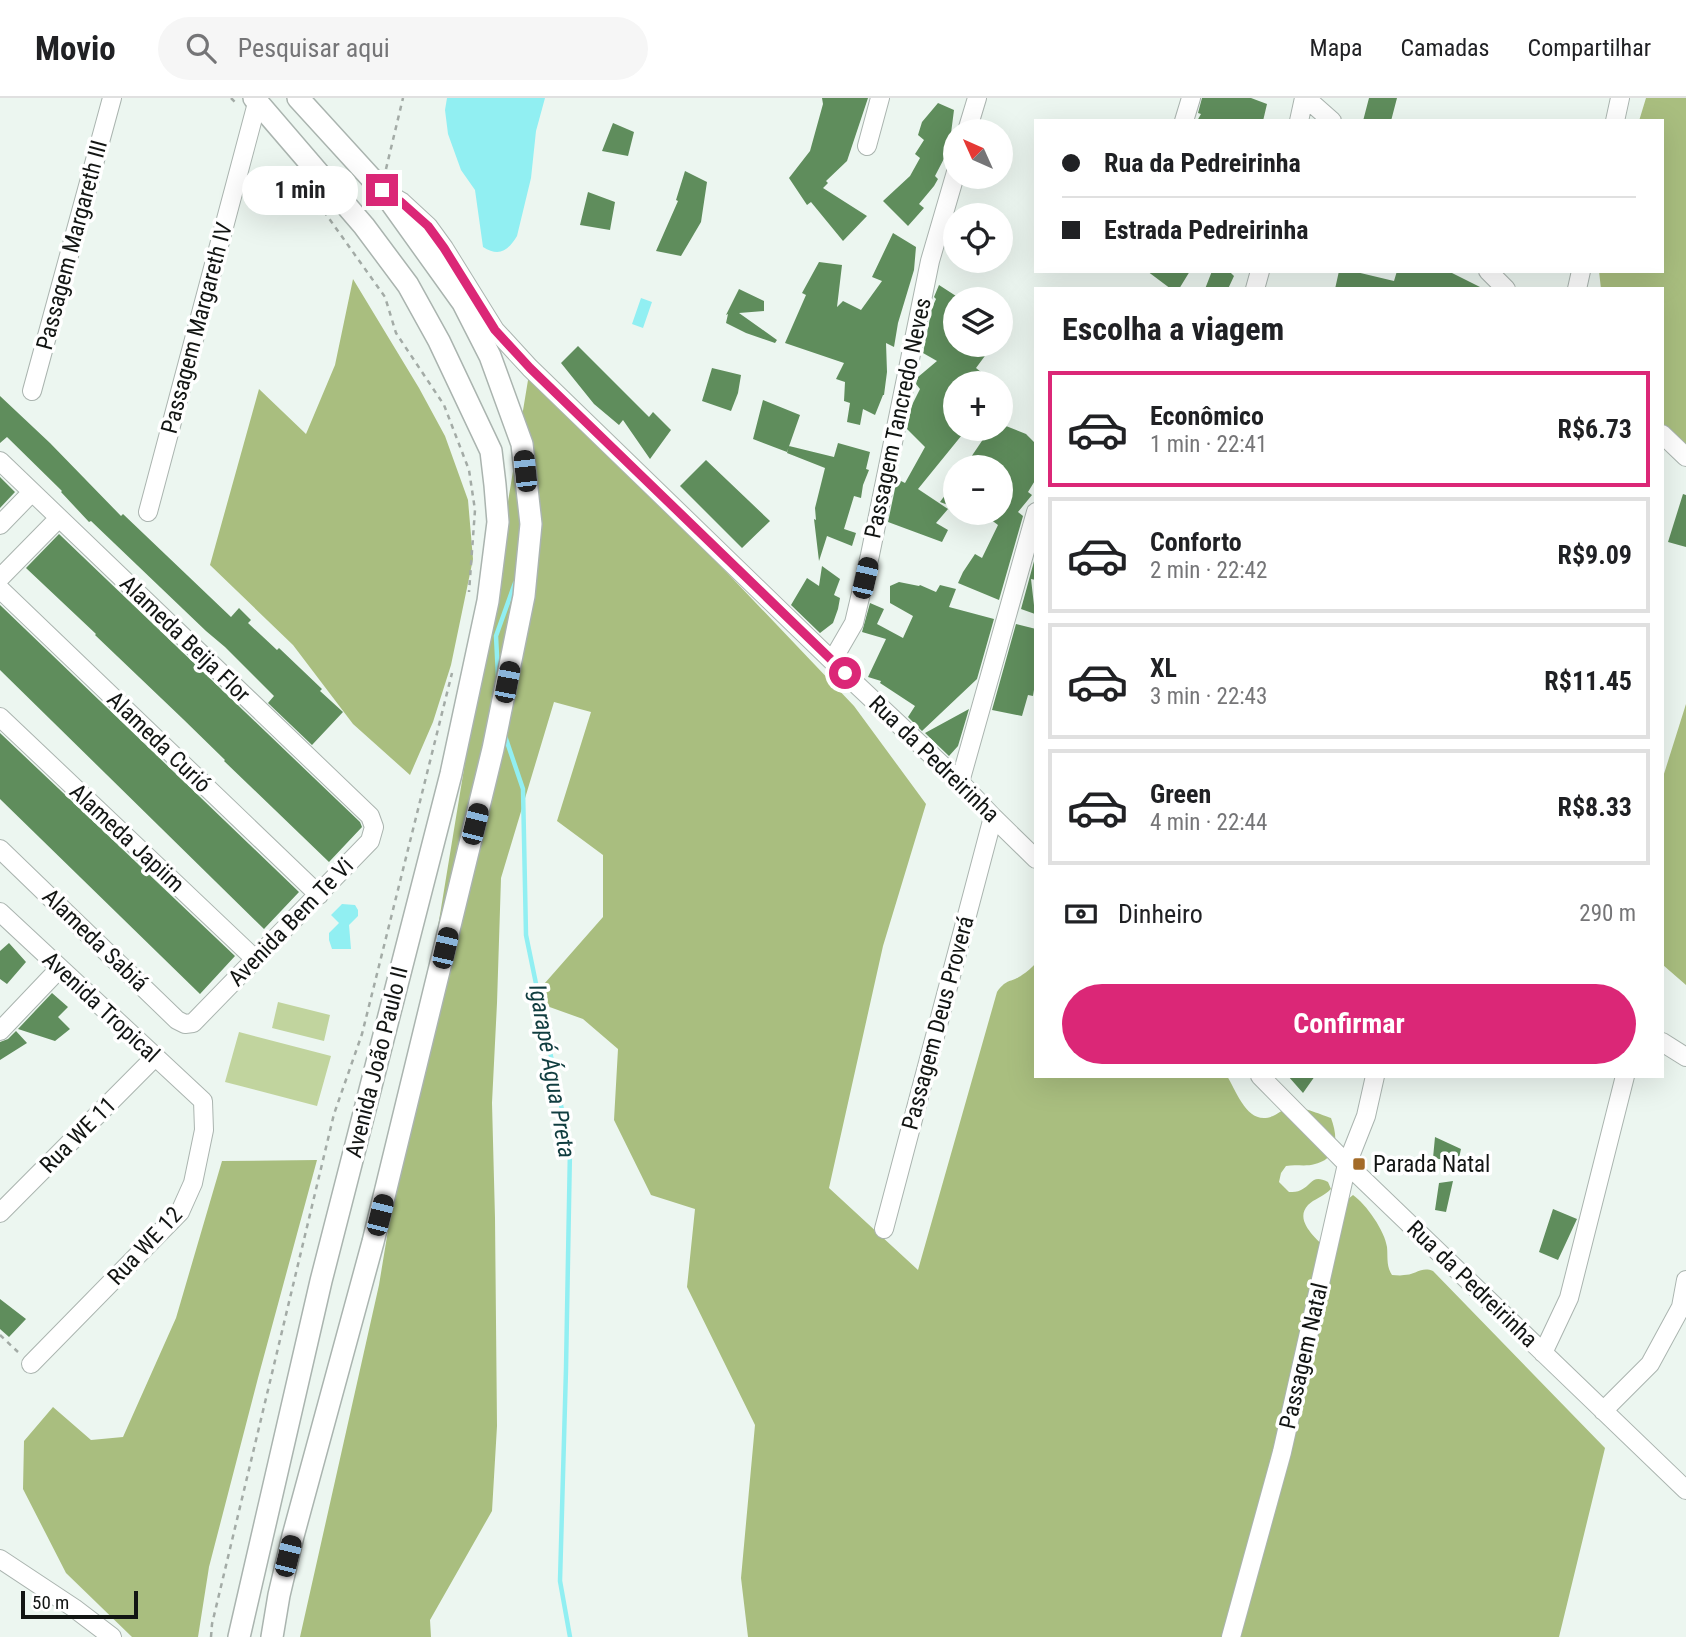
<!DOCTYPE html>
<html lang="pt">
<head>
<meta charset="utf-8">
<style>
  body { margin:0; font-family:"Roboto Condensed",sans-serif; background:#f6f6f6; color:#202124; height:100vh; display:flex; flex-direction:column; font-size:26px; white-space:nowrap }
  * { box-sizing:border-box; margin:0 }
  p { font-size:23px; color:#757577 }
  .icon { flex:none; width:38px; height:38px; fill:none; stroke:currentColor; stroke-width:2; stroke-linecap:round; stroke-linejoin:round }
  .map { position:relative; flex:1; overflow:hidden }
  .side { position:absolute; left:1034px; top:189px; width:630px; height:791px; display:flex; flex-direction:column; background:#fff; border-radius:0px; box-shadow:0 7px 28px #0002 }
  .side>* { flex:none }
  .top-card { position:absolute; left:1034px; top:21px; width:630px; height:154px; border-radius:0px; box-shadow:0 7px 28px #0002; display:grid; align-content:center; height:154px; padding:0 28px; background:#fff }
  .needle { width:46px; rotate:315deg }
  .tools { position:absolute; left:943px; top:21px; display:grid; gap:14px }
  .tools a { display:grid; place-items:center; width:70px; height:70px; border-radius:50%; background:#fff; box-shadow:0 7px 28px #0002; font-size:35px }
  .scale { position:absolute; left:21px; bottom:18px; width:117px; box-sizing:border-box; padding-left:7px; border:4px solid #121513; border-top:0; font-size:19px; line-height:24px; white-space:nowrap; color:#121513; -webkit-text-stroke:5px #fff; paint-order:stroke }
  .end { position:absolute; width:32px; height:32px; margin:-16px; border:9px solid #db2777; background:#fff; box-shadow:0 0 0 4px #fff }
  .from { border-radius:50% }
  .bubble { position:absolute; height:49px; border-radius:24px; background:#fff; box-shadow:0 7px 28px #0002; font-size:23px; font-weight:700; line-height:49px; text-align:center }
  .car { position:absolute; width:21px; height:42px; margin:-21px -10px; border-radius:9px; box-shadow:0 0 5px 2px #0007; background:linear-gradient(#222 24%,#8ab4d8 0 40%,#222 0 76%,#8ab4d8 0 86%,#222 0) }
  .top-card b { display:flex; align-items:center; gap:24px; height:66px; font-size:26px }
  .top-card b+b { border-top:2px solid #e0e0e0 }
  .top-card i { width:18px; height:18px; background:#202124 }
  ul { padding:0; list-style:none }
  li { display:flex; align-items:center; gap:21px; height:116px; margin:0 14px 10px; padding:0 14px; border:4px solid #e0e0e0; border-radius:0px }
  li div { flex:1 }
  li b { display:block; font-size:26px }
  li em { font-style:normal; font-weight:700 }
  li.on { border-color:#db2777 }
  li>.icon { width:63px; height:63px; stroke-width:1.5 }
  h2 { padding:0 28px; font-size:32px; line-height:84px }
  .pay { display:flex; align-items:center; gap:18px; height:77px; padding:0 28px; font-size:26px }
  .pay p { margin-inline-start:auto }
  .cta { display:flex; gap:14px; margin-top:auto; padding:14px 28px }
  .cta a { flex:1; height:80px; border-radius:42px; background:#db2777; color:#fff; font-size:28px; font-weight:700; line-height:80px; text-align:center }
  header { display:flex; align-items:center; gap:42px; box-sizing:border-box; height:98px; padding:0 35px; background:#fff; border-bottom:2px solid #e0e0e0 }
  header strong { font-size:33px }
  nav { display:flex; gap:38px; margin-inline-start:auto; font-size:24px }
  .search { width:490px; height:63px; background:#f6f6f6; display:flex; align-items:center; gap:18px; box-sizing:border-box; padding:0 24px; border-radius:38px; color:#757577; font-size:26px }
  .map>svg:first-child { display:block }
  .green { fill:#c1d49e }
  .forest { fill:#a9be7f }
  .water { fill:#91eff2 }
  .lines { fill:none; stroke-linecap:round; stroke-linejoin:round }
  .stream { stroke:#91eff2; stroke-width:4.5 }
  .building { fill:#5f8d5c }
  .minor-casing { stroke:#aab4af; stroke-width:20 }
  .major-casing { stroke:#aab4af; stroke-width:24 }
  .path { stroke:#a3aba6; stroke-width:2.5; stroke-dasharray:5 5; stroke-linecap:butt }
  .minor { stroke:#fff; stroke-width:18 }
  .major { stroke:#fff; stroke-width:21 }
  .route { stroke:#db2777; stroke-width:9 }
  .poi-dot { fill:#a36b28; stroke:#fff; stroke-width:2.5 }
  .labels { text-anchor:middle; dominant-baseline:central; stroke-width:7; stroke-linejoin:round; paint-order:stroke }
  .street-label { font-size:23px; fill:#121513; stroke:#fff }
  .poi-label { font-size:23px; fill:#121513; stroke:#fff; text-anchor:start }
  .water-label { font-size:24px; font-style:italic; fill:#103d3f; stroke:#fff }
</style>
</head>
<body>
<header>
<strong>Movio</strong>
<div class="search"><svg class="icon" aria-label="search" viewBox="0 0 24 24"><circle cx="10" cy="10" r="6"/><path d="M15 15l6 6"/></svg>Pesquisar aqui</div>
<nav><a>Mapa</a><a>Camadas</a><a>Compartilhar</a></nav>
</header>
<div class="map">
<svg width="1686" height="1539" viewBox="0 0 1686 1539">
  <rect width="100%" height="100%" fill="#ecf6f0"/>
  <!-- green -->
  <path class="green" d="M278 904 330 917 324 943 272 930Z
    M239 934 331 958 317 1008 225 984Z"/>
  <!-- forest -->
  <path class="forest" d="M1646 0H1686V354L1663 328 1662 191H1601L1599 173H1662V23H1639Z
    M353 181 419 290 445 338 468 402 473 461 451 567 433 624 410 677 353 626 293 547 210 467 259 291 306 336 335 267Z
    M530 270 538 276 854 608 926 706 883 848 829 1090 918 1172 997 894C1007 880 1011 885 1022 877 1027 874 1032 869 1036 865V978H1227C1237 994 1248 1029 1273 1018 1280 1015 1285 1009 1293 1009 1300 1008 1323 1017 1331 1020 1338 1039 1339 1060 1315 1066 1305 1069 1296 1066 1286 1068L1281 1075 1279 1084 1289 1094C1294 1094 1297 1094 1301 1092 1313 1086 1312 1076 1328 1084L1331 1091C1323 1099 1314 1101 1308 1107 1293 1123 1318 1142 1329 1153L1348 1101 1353 1097C1366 1106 1385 1133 1387 1149 1388 1159 1386 1168 1392 1177 1396 1177 1400 1178 1404 1177 1416 1177 1421 1168 1433 1173L1605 1350 1559 1539H748L741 1480 755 1327 687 1189 695 1111 651 1097 614 1022 618 951 583 921 530 902 603 819V757L557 723 591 614 554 604 501 780 497 905 492 1005 495 1120 497 1328 492 1413 430 1522 431 1539H300L379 1187Z
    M1686 606V887L1663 867V679Z
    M317 1062 258 1280 209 1469 198 1539H132L66 1475 23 1391 24 1343 53 1309 91 1342 123 1339 176 1220 222 1063Z"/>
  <!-- water -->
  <path class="water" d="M447 0H545L536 33 531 80 517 138C508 153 499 159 483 149L475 92 461 72 448 36 445 12Z
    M641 200 652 204 643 230 632 226Z
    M342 806 355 807 358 812V818L349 827 351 851H332L329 842V835L339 825 331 817Z"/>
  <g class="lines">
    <!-- stream -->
    <path class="stream" d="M498 578 496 538 515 485
      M504 635 523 691 526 837 570 1051 566 1271 560 1483 570 1539"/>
  </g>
  <!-- building -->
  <path class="building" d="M822 0H868L847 63 826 83 828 85 823 90 867 118 843 143 811 104 807 107 789 80 810 53 823 6Z
    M1202 0H1251L1267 6 1263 23H1197L1201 16 1198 15Z
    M1369 0H1397L1391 23H1363Z
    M938 5 954 12 949 51 935 78 938 81 934 88 919 106 924 110 908 128 883 103 910 78 920 60 915 56 924 42 918 37 922 24Z
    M613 25 634 34 628 58 602 53Z
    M685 73 707 84 701 124 681 158 656 153 678 103 676 102Z
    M588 94 615 104 610 132 580 127Z
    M893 135 916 149 914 172 898 225 894 249 886 245 887 274 884 297H883L875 317 863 311 860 327 847 324 850 305 844 303 845 284 836 281 844 265 785 245 806 197 802 195 819 164 842 167 837 209 843 203 861 212 882 183 872 179Z
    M1147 173H1190L1179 191H1171Z
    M1212 173H1229L1234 178 1228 191H1205Z
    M1339 173H1352L1394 183 1397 173H1448L1484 191H1335Z
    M939 187 956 198V247H993L976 270 981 274 971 285H956V331L966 332 918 391 948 411 936 425 948 432 942 444 888 424 897 381 905 385 925 349 907 331 912 307 920 291 916 286 918 279 937 263 923 255 932 210 936 201 934 199Z
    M739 191 764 203V213L739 215 777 242 775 245 746 235 726 225 728 216 726 217Z
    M578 248 649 319 653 314 671 332 650 361 623 322 619 327 594 306 561 265Z
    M712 270 741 277 738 295 731 313 702 303Z
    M0 298 50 345 121 418 123 416 231 519 239 510 251 522 248 525 277 552 279 550 322 591 320 593 343 614 312 647 268 605 274 598 225 549 206 533 91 423 89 424 61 394 62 393 7 339 0 345Z
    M763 302 800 317 787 354 753 341Z
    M1001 326 1026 336 1036 346V381L1028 394 1032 397 1018 414 1023 418 999 502 958 485 963 474 975 456 982 460 998 427 982 415H1001V369H976L967 365 990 331H1001Z
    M838 345 870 354 866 371 869 372 863 387 861 400 854 398 844 431 856 435 852 448 827 438 819 463 814 421 816 422 815 410 825 370 787 355 789 348 834 359Z
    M706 362 770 423 742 450 680 388Z
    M0 379 15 394 0 410Z
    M956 382V410L940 404Z
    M1683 396 1686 397V449L1668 444Z
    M59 436 360 724 362 729 329 764 224 663 225 662 183 621 95 537 96 536 26 470Z
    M1036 456V482L1031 481 1035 516 1021 511Z
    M822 468 840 481 834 497 840 500 838 511 833 525 820 535 791 507 807 480 819 488Z
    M899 484 919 488 920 487 936 494 940 487 956 491 949 509 994 521 977 581 922 633 908 619 915 608 880 585 881 583 868 579 886 541 862 534 870 505 884 511 877 526 903 540 913 518 890 505V488Z
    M0 507 299 794 264 831 0 572Z
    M1016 526 1036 531V579L1033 598 1028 597 1022 618 992 612Z
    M969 611 958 648 949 658 925 635Z
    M0 635 235 858 200 896 0 701Z
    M9 845 26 864 7 886 0 881V853Z
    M52 895 68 909 58 919 70 931 55 943 18 931Z
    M16 933 27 945 0 962V944L8 941Z
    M1288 978H1315L1303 995Z
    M1435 1039 1461 1051 1458 1064 1433 1060Z
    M1453 1083 1446 1114 1435 1112 1439 1085Z
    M1553 1111 1577 1121 1558 1162 1539 1154Z
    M0 1201 26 1221 9 1239 0 1231Z"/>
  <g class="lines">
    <!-- minor casing -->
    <g class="minor-casing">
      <path id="minor" d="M1306 0 1332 23
        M1184 23 1191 0
        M1299 23 1304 0
        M1615 23 1620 0
        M967 33 977 0
        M867 48 880 0
        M390 97 402 104 428 128 444 150 495 232 530 270 857 587 960 684 993 719 1036 761
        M1488 173 1506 191
        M1255 191 1260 173
        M1577 191 1581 173
        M32 293 112 0
        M1662 336 1686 359
        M0 363 370 718 374 729 370 743 193 925 185 926 177 922 0 751
        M148 414 257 5
        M0 427 32 394
        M0 480 59 420
        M0 491 319 797
        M832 563 854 525 870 457 930 163 956 74
        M0 619 255 861
        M960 684 1036 414
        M0 814 203 1003 204 1032 193 1085 180 1114 31 1266
        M0 933 60 870
        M1662 944 1686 959
        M1260 978 1347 1066 1686 1392
        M0 1115 155 959
        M884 1131 993 719
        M1543 1255 1569 1200 1625 978
        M1603 1313 1650 1266 1681 1209 1686 1182
        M0 1461 74 1510 112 1539
        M1231 1539 1282 1354 1347 1066 1366 1018 1375 978"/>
    </g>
    <!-- major casing -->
    <g class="major-casing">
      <path id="major" d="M239 1539 321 1183 451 676 488 503 498 424 495 387 491 353 439 243 408 187 364 128 254 0
        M272 1539 279 1497 293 1438 373 1144 493 651 524 498 531 426 522 346 490 258 463 205 382 92 298 0"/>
    </g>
    <!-- path -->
    <path class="path" d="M231 0 236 5
      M386 71 403 0
      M318 105 385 199 396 235 444 307 469 372 475 412 469 494
      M0 1237 18 1254
      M211 1539 212 1526 334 1016 362 936 452 575"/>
    <!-- minor -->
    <use href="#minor" class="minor"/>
    <!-- major -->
    <use href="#major" class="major"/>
  </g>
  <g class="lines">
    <!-- route -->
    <path class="route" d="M382 92 401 104 428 128 444 150 495 232 530 270 845 575"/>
  </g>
  <!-- markers -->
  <rect class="poi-dot" x="1352" y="1059" width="14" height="14" rx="3.5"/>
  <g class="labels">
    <!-- street labels -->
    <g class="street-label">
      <text transform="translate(72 147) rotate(-75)">Passagem Margareth III</text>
      <text transform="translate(197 230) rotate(-75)">Passagem Margareth IV</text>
      <text transform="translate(898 320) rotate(-78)">Passagem Tancredo Neves</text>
      <text transform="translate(185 541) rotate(44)">Alameda Beija Flor</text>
      <text transform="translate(159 644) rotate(44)">Alameda Curió</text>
      <text transform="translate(934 661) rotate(44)">Rua da Pedreirinha</text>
      <text transform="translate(127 740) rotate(43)">Alameda Japiim</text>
      <text transform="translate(291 824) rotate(-46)">Avenida Bem Te Vi</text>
      <text transform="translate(95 842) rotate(44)">Alameda Sabiá</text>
      <text transform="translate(101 909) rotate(43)">Avenida Tropical</text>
      <text transform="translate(938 925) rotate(-75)">Passagem Deus Proverá</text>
      <text transform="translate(377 964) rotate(-76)">Avenida João Paulo II</text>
      <text transform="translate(78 1037) rotate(-45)">Rua WE 11</text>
      <text transform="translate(145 1148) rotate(-47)">Rua WE 12</text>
      <text transform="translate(1472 1186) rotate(44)">Rua da Pedreirinha</text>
      <text transform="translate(1304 1258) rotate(-77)">Passagem Natal</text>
    </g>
    <!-- poi labels -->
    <g class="poi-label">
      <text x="1373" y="1066">Parada Natal</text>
    </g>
    <!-- water labels -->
    <g class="water-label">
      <text transform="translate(552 973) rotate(80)">Igarapé Água Preta</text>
    </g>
  </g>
</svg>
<div class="tools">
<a><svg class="needle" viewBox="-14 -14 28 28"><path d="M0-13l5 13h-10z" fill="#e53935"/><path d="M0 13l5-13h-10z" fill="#757577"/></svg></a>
<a><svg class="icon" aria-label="locate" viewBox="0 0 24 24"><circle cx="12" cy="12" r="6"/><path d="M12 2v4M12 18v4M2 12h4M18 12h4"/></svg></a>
<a><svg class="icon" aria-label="layers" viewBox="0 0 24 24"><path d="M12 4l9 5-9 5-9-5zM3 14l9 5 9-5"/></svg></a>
<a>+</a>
<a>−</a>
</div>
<div class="scale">50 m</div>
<i class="end from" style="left:845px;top:575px"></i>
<i class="end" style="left:382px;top:92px"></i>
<div class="bubble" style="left:242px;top:68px;width:116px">1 min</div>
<i class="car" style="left:525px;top:373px;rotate:354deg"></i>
<i class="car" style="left:865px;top:480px;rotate:13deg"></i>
<i class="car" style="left:507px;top:584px;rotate:11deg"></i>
<i class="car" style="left:475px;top:726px;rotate:14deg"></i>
<i class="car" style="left:445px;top:850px;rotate:13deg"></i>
<i class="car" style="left:380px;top:1117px;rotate:14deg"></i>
<i class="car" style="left:288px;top:1458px;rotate:14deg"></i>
<div class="top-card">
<b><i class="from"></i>Rua da Pedreirinha</b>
<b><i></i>Estrada Pedreirinha</b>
</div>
<section class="side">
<h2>Escolha a viagem</h2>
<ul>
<li class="on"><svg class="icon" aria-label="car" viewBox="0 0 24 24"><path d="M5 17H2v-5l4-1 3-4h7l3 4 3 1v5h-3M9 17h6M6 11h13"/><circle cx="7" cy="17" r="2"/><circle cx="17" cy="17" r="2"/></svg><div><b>Econômico</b><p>1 min · 22:41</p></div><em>R$6.73</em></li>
<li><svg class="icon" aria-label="car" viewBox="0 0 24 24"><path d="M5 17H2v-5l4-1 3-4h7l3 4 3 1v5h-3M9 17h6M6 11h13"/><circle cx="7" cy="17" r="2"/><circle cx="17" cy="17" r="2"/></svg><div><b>Conforto</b><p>2 min · 22:42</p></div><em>R$9.09</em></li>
<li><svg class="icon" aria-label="car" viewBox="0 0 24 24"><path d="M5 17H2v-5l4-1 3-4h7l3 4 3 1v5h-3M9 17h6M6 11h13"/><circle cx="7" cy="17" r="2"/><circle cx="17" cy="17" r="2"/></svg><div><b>XL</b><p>3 min · 22:43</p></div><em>R$11.45</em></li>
<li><svg class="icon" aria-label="car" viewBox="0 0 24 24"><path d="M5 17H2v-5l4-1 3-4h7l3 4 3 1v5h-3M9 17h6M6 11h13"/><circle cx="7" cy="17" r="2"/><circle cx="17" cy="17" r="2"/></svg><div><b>Green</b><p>4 min · 22:44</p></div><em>R$8.33</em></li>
</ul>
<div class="pay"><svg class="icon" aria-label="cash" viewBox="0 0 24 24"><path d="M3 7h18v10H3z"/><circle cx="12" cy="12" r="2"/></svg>Dinheiro<p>290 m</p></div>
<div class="cta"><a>Confirmar</a></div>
</section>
</div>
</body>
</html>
